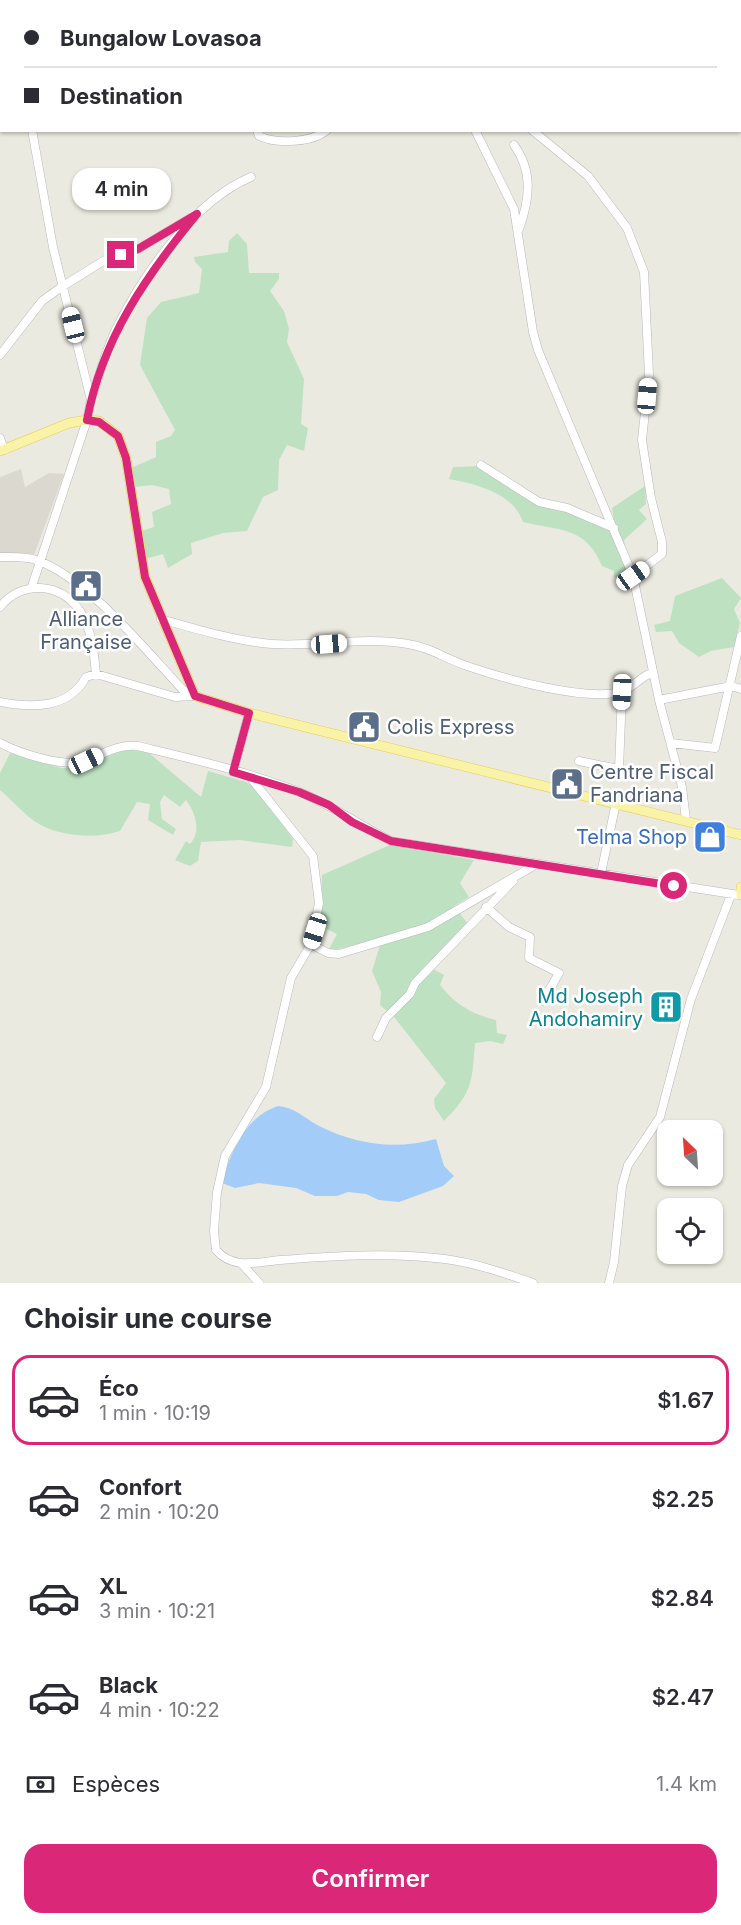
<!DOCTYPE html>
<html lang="fr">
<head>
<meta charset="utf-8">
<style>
  body { margin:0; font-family:Inter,sans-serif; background:#f2f2f3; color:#2b2b33; height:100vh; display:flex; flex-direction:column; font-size:22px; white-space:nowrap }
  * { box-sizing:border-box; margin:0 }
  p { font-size:20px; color:#7c7c81 }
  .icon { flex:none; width:33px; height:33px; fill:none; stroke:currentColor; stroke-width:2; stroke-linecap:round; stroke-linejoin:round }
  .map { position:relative; height:1283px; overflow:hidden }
  .panel { display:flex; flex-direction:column; background:#fff; flex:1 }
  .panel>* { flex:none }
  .guide { position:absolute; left:0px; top:0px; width:741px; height:132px; box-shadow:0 2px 4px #0004; display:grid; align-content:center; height:132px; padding:0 24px; background:#fff }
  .needle { width:39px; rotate:335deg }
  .fabs { position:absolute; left:657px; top:1120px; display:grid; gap:12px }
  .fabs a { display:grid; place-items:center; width:66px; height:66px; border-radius:12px; background:#fff; box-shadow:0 2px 4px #0004; font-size:30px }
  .end { position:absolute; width:27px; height:27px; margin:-14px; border:8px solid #db2777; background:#fff; box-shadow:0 0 0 3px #fff }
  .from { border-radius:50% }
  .bubble { position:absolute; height:42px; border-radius:18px; background:#fff; box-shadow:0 2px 4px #0004; font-size:20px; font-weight:600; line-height:42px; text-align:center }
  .car { position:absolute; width:18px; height:36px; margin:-18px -9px; border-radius:8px; box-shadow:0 0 4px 2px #0007; background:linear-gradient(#fff 24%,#345 0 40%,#fff 0 76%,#345 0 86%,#fff 0) }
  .guide b { display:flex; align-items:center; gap:21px; height:57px; font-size:22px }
  .guide b+b { border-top:2px solid #e1e1e2 }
  .guide i { width:15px; height:15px; background:#2b2b33 }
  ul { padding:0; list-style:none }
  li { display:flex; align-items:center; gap:18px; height:90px; margin:0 12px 9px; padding:0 12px; border:3px solid transparent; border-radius:18px }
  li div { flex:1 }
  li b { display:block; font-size:22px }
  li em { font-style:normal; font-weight:600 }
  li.selected { border-color:#db2777 }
  li>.icon { width:54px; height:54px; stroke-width:1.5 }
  h2 { padding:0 24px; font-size:27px; line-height:72px }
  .pay { display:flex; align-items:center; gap:15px; height:66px; padding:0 24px; font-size:22px }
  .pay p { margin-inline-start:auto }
  .button { display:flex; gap:12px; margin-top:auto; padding:12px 24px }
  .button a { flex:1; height:69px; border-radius:18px; background:#db2777; color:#fff; font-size:24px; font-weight:600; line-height:69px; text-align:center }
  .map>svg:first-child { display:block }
  .education { fill:#dbd9cf }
  .green { fill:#bee2c1 }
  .water { fill:#a3ccf9 }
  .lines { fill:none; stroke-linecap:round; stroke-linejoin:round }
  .minor-casing { stroke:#b6b8bd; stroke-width:9 }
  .major-casing { stroke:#e7cc5d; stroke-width:10 }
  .minor { stroke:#fff; stroke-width:8 }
  .major { stroke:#f9f3a7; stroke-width:9 }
  .route { stroke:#db2777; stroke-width:8 }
  .labels { text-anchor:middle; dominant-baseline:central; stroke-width:5; stroke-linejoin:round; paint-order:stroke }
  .service-label { font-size:20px; fill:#4e5e75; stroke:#fff; text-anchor:start }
  .shop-label { font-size:20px; fill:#366cbe; stroke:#fff; text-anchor:end }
  .culture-label { font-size:20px; fill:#0d838f; stroke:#fff; text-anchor:end }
</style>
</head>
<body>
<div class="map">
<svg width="741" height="1283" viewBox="0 0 741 1283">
  <rect width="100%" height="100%" fill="#ebeae0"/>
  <!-- education -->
  <path class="education" d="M21 469 25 487 49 473 64 474 34 555H0V477Z"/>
  <!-- green -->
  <path class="green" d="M237 233 247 244 249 273H279V279L270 291 284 311 289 329 287 342 304 379 301 424 308 428 304 451 287 445 279 460 278 490 263 497 247 531 223 533 191 543 192 554 168 568 163 554 145 559 141 531 154 527 152 512 171 504 169 489 152 485 135 487 131 468 156 457V442L171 436 175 430 140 365 147 318 161 302 199 293 202 269 195 262 194 257 228 252 229 241Z
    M480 466 527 499 559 505 615 527 612 508 645 486 646 504 639 510 647 519 624 540 630 583 614 577V571L602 566C586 527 561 531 523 522 513 493 476 484 449 479L453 467Z
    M722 578 741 598 734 609 740 623 734 647 711 651 699 657 679 643 672 631 656 632 654 625 670 621 675 596Z
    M127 749 149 753 201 797 208 771 246 782 255 788 293 839 292 847 240 840 201 842 198 861 190 866 175 860 186 841 190 844C202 831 195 812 186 800L180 807 164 795 160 802 162 819 176 829 173 835 148 820 150 804 137 802 120 831C96 839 62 837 39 824 25 816 12 800 0 790V773L10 753 61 768H77Z
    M392 844 474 860 460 883 469 897 454 906 468 924 428 966 444 975 440 985C455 1004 471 1014 496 1020L497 1033 507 1035 503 1044 490 1041 475 1043C472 1082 473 1092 444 1121L435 1108 434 1099 446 1083 394 1017 380 1005 381 992 372 971 382 939 328 951 337 934 321 926 322 875Z"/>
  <!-- water -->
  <path class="water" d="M278 1106C296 1108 304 1118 319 1126 357 1145 396 1150 436 1139L444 1166 454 1176 443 1186 399 1202 379 1200 366 1194 348 1192 337 1196H315L296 1188 259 1183 235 1188 222 1183C231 1151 245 1117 278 1106Z"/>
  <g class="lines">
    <!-- minor casing -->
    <g class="minor-casing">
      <path id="minor" d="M72 0 76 2
        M416 0V2
        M51 2 53 0
        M740 18H741
        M257 130 259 136C276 144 312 143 327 130
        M475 130 514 209 533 332 538 350 633 576 659 700 682 787 686 820
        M532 130 588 176 627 228 644 272 649 374 642 440 651 498 662 542V554L633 576
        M514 145C533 171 530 199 519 229
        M0 355 42 301 63 286 105 260 138 249 190 218
        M91 399C100 375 106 348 118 325 146 271 194 201 251 177
        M0 438 4 450
        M481 465 539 502 567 508 614 528
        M0 557C13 557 25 556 36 560 87 577 147 652 184 691L195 696
        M32 586 87 420 91 400 53 247 32 130
        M0 607C21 580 61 582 80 611 92 630 94 652 96 674
        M161 619C196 629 235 641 272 644 317 647 363 636 408 644 430 647 446 659 467 666 502 678 589 703 623 691 635 687 641 675 653 673
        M659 700 731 686 741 689
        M0 702C32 708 69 709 86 677L96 674 175 697 193 696
        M0 743C19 753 64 768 85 761 104 754 117 744 138 746 192 759 250 772 302 793 333 806 361 826 391 841L739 895
        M671 743 715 748 741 636
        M579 761 619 769 622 692
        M233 772 249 713
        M250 777 313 856 319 903 311 944 291 978 266 1087 225 1156 217 1192 214 1231 216 1250C233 1270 258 1262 280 1260 334 1256 391 1252 445 1259 475 1263 504 1273 533 1283
        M601 873 616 803
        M486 907 509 927 530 937 529 958 559 973 543 1001
        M311 944 328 953 339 954 428 927 535 865
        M377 1037 386 1018 410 994 415 983 513 881
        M242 1264 259 1283
        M609 1283 614 1262 622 1186 628 1165 660 1117 691 999 731 895"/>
    </g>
    <!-- major casing -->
    <g class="major-casing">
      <path id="major" d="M0 451 69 423 87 420 99 421 118 436 126 458 145 577 195 696 249 713 741 835
        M741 887V895"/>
    </g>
    <!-- minor -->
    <use href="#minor" class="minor"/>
    <!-- major -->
    <use href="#major" class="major"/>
  </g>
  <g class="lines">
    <!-- route -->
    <path class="route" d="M121 255 138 249 197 214C146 276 102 339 87 420L99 422 118 436 126 458 145 577 195 696 249 713 233 772 299 792 329 805 352 822 391 841 674 886"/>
  </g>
  <!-- icons -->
  <defs>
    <g id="civic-square" transform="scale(1.725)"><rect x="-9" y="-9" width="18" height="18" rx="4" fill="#5c6f8a" stroke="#fff"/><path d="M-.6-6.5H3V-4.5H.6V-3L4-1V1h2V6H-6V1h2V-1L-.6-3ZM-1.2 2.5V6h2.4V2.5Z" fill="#fff"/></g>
    <g id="shop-square" transform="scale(1.725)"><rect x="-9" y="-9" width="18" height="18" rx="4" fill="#3f7fe0" stroke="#fff"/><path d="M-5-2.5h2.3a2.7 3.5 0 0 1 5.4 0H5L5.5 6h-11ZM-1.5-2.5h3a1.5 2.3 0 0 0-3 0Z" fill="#fff"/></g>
    <g id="building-square" transform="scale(1.725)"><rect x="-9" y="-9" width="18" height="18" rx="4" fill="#0f9aa8" stroke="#fff"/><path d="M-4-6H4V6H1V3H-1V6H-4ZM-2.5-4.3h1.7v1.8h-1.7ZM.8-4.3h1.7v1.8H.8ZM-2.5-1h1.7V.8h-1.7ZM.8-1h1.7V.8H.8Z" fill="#fff"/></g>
  </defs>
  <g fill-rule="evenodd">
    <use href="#civic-square" x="86" y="586"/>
    <use href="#civic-square" x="364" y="727"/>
    <use href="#civic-square" x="567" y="784"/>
    <use href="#shop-square" x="710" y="837"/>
    <use href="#building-square" x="666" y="1007"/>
  </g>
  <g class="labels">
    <!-- service labels -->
    <g class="service-label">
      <text x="86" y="619" text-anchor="middle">Alliance<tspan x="86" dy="23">Française</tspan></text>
      <text x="387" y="727">Colis Express</text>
      <text x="590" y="772">Centre Fiscal<tspan x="590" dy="23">Fandriana</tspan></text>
    </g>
    <!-- shop labels -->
    <g class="shop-label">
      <text x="687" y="837">Telma Shop</text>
    </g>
    <!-- culture labels -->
    <g class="culture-label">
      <text x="643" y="996">Md Joseph<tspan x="643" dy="23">Andohamiry</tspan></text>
    </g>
  </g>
</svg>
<div class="fabs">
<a><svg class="needle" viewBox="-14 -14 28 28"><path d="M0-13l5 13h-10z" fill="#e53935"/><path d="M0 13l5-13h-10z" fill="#7c7c81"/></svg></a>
<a><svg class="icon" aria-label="locate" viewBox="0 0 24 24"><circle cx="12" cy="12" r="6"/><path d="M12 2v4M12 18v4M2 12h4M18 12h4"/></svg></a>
</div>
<i class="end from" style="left:674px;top:886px"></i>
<i class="end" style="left:121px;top:255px"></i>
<div class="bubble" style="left:72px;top:168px;width:99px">4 min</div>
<i class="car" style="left:73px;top:325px;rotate:346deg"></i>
<i class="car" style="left:647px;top:396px;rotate:5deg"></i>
<i class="car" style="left:633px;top:576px;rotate:55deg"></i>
<i class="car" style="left:329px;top:644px;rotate:86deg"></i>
<i class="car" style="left:622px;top:692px;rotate:183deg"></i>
<i class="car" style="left:86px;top:761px;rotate:65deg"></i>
<i class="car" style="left:315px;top:931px;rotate:197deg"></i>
<div class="guide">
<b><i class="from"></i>Bungalow Lovasoa</b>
<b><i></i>Destination</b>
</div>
</div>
<section class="panel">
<h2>Choisir une course</h2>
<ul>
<li class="selected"><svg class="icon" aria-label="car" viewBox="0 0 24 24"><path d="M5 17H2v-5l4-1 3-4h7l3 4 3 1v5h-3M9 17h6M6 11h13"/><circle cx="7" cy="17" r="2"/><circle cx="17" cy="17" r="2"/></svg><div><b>Éco</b><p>1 min · 10:19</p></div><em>$1.67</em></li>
<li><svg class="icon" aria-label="car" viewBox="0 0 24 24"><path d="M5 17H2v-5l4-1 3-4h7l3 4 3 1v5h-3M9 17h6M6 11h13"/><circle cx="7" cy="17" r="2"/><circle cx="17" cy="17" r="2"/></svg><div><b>Confort</b><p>2 min · 10:20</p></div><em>$2.25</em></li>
<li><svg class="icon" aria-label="car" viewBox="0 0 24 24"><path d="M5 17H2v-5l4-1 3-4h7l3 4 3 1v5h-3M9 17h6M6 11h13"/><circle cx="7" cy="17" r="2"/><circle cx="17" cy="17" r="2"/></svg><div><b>XL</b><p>3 min · 10:21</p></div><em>$2.84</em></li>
<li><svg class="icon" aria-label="car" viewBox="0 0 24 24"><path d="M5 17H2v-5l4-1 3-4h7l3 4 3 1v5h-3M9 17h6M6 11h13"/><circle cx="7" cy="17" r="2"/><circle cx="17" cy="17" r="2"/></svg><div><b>Black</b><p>4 min · 10:22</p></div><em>$2.47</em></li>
</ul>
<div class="pay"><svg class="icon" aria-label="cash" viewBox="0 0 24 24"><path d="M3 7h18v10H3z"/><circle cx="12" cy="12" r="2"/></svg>Espèces<p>1.4 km</p></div>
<div class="button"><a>Confirmer</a></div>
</section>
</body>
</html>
